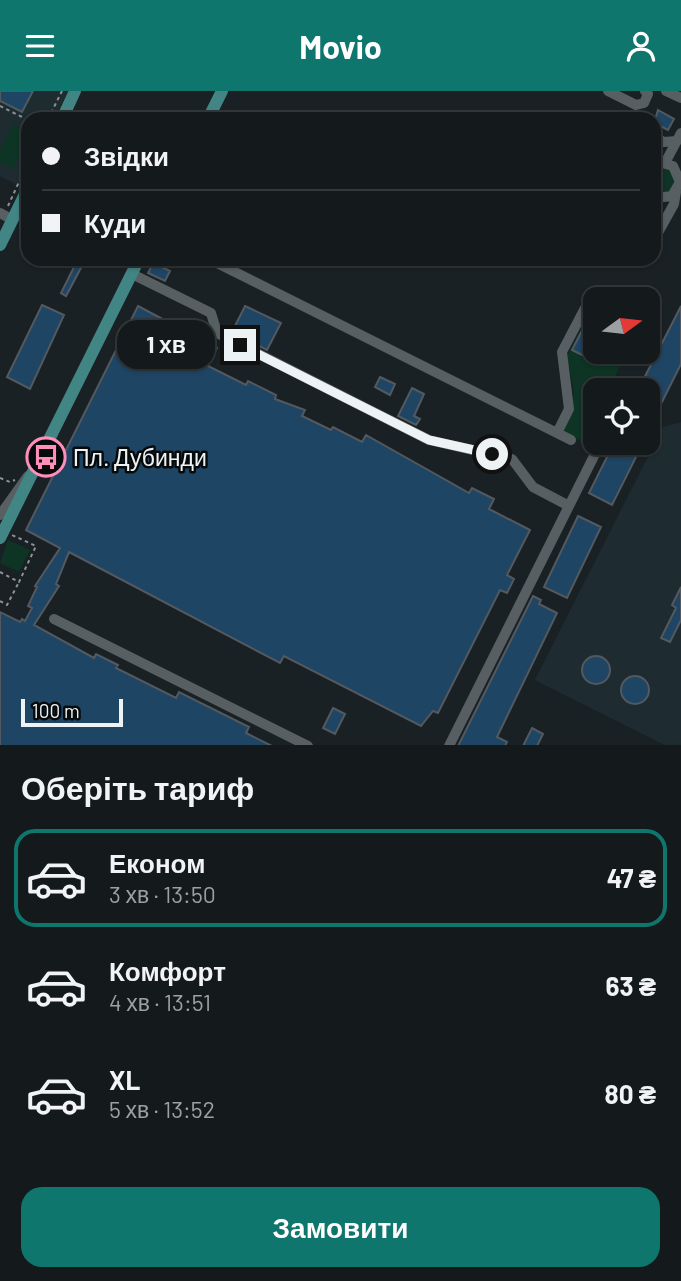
<!DOCTYPE html>
<html lang="uk">
<head>
<meta charset="utf-8">
<style>
  body { margin:0; font-family:Barlow,sans-serif; background:#212628; color:#f1f3f6; height:100vh; display:flex; flex-direction:column; font-size:26px; white-space:nowrap }
  * { box-sizing:border-box; margin:0 }
  p { font-size:23px; color:#9da0a3 }
  .icon { flex:none; width:38px; height:38px; fill:none; stroke:currentColor; stroke-width:2; stroke-linecap:round; stroke-linejoin:round }
  .map { position:relative; height:654px; overflow:hidden }
  .drawer { display:flex; flex-direction:column; background:#14191b; flex:1 }
  .drawer>* { flex:none }
  .top-card { position:absolute; left:21px; top:21px; width:640px; height:154px; border-radius:21px; box-shadow:0 2px 5px #0004,0 0 0 2px #33383a; display:grid; align-content:center; height:154px; padding:0 21px; background:#14191b }
  .needle { width:46px; rotate:75deg }
  .controls { position:absolute; left:583px; top:196px; display:grid; gap:14px }
  .controls a { display:grid; place-items:center; width:77px; height:77px; border-radius:14px; background:#14191b; box-shadow:0 2px 5px #0004,0 0 0 2px #33383a; font-size:35px }
  .scale { position:absolute; left:21px; bottom:18px; width:102px; box-sizing:border-box; padding-left:7px; border:4px solid #edf2f4; border-top:0; font-size:19px; line-height:24px; white-space:nowrap; color:#edf2f4; -webkit-text-stroke:5px #070a0b; paint-order:stroke }
  .end { position:absolute; width:32px; height:32px; margin:-16px; border:9px solid #edf2f4; background:#111; box-shadow:0 0 0 4px #111 }
  .from { border-radius:50% }
  .bubble { position:absolute; height:49px; border-radius:21px; background:#14191b; box-shadow:0 2px 5px #0004,0 0 0 2px #33383a; font-size:23px; font-weight:700; line-height:49px; text-align:center }
  .top-card b { display:flex; align-items:center; gap:24px; height:66px; font-size:26px }
  .top-card b+b { border-top:2px solid #33383a }
  .top-card i { width:18px; height:18px; background:#f1f3f6 }
  ul { padding:0; list-style:none }
  li { display:flex; align-items:center; gap:21px; height:98px; margin:0 14px 10px; padding:0 7px; border:4px solid transparent; border-radius:21px }
  li div { flex:1 }
  li b { display:block; font-size:26px }
  li em { font-style:normal; font-weight:700 }
  li.on { border-color:#0f766e }
  li>.icon { width:63px; height:63px; stroke-width:1.5 }
  h2 { padding:0 21px; font-size:32px; line-height:84px }
  .cta { display:flex; gap:14px; margin-top:auto; padding:14px 21px }
  .cta a { flex:1; height:80px; border-radius:21px; background:#0f766e; color:#fff; font-size:28px; font-weight:700; line-height:80px; text-align:center }
  header { display:flex; justify-content:space-between; align-items:center; height:91px; padding:0 21px; background:#0f766e; color:#fff; font-size:32px; font-weight:700 }
  .map>svg:first-child { display:block }
  .built { fill:#1e2c31 }
  .green { fill:#0d3424 }
  .building { fill:#1f4564; stroke:#53595e; stroke-width:2 }
  .lines { fill:none; stroke-linecap:round; stroke-linejoin:round }
  .path { stroke:#8c9194; stroke-width:2; stroke-dasharray:3.5 3.5; stroke-linecap:butt }
  .minor { stroke:#575f62; stroke-width:10 }
  .major { stroke:#418584; stroke-width:12 }
  .route { stroke:#edf2f4; stroke-width:9 }
  .labels { text-anchor:middle; dominant-baseline:central; stroke-width:5; stroke-linejoin:round; paint-order:stroke }
  .poi-label { font-size:23px; fill:#edf2f4; stroke:#070a0b; text-anchor:start }
</style>
</head>
<body>
<header><svg class="icon" aria-label="menu" viewBox="0 0 24 24"><path d="M4 6h16M4 12h16M4 18h16"/></svg>Movio<svg class="icon" aria-label="person" viewBox="0 0 24 24"><circle cx="12" cy="8" r="4"/><path d="M4 21q1-7 8-7t8 7"/></svg></header>
<div class="map">
<svg width="681" height="655" viewBox="0 0 681 655">
  <rect width="100%" height="100%" fill="#1a2124"/>
  <!-- built -->
  <path class="built" d="M0 0H68L54 28H28V79L20 95 0 85Z
    M681 331V654H665L535 589 663 336Z"/>
  <!-- green -->
  <path class="green" d="M13 33 28 41V48L13 78 0 71V59Z
    M661 77 669 79 676 91 669 102H655V79Z
    M593 227 595 261H627L608 299H595V327L583 351 561 340 572 319 574 301 567 265 585 229Z
    M8 449 30 459 19 481 0 472Z"/>
  <!-- building -->
  <path class="building" d="M0 0H33L22 21 0 10Z
    M658 19 674 28 668 39 654 32Z
    M76 172 82 175 66 205 61 202Z
    M153 172 170 180 165 190 148 182Z
    M42 214 64 224 30 298 7 286Z
    M138 215 217 257 208 275 246 294 248 290 276 304 275 308 305 319 302 325 331 339 333 336 362 351 366 344 469 402 472 397 494 408 489 418 530 439 507 484 514 488 507 502 500 499 438 622 433 620 421 635 284 565 280 572 69 461 56 493 59 495 34 534 94 567 96 563 118 574 116 577 176 607 179 601 249 636 246 642 272 655H0V521L20 531 22 528 25 530 32 517 28 515 37 496 35 495 60 457 26 439Z
    M245 215 281 232 267 259 232 241Z
    M681 215V273L661 313 648 306V299H638Z
    M595 227V242L584 265 572 259 588 228Z
    M380 286 395 293 390 304 375 296Z
    M412 297 424 303 414 325 420 328 416 334 398 325Z
    M614 352H643L612 414 589 402Z
    M578 425 601 436 567 507 544 496Z
    M681 496V529L670 551 661 547 676 517 672 514Z
    M533 505 541 509 539 513 557 522 497 646 507 651 505 655H458Z
    M582 579a14 14 0 1 1 28 0a14 14 0 1 1-28 0Z
    M621 599a14 14 0 1 1 28 0a14 14 0 1 1-28 0Z
    M333 617 345 623 335 643 323 637Z
    M532 637 543 643 537 655H523Z"/>
  <g class="lines">
    <!-- path -->
    <path class="path" d="M0 15 28 29
      M48 28 62 0
      M8 115 28 71
      M0 387 10 391 15 389
      M0 481 19 491 36 455 12 444
      M0 510 7 514 19 491"/>
    <!-- minor -->
    <path class="minor" d="M608 0 636 14 644 12 648 3 645 0
      M666 0 681 7
      M654 46 664 51 677 50
      M665 72 681 42
      M654 74 662 72 673 75 680 91 672 105 655 107
      M0 122 13 129
      M655 147 674 113 676 101
      M209 168 571 349
      M132 183 211 222 217 242 429 349 512 368 533 396 569 415
      M557 342 569 318 562 261 585 217
      M0 424 28 385
      M54 528 308 655
      M449 655 595 363"/>
    <!-- major -->
    <path class="major" d="M62 28 75 0
      M208 28 222 0
      M0 154 28 97
      M0 447 139 168"/>
  </g>
  <g class="lines">
    <!-- route -->
    <path class="route" d="M240 254 429 349 492 363"/>
  </g>
  <!-- icons -->
  <defs>
    <g id="bus-ring" transform="scale(2.0125)"><circle r="9.5" fill="#070a0b" stroke="#ff8eba" stroke-width="1.5"/><path d="M-5-6H5V4H4V6H2V4H-2V6H-4V4H-5ZM-3.5-4V0h7V-4ZM-3.5 1.2v1.5H-2V1.2ZM2 1.2v1.5H3.5V1.2Z" fill="#ff8eba"/></g>
  </defs>
  <g fill-rule="evenodd">
    <use href="#bus-ring" x="46" y="366"/>
  </g>
  <g class="labels">
    <!-- poi labels -->
    <g class="poi-label">
      <text x="73" y="366">Пл. Дубинди</text>
    </g>
  </g>
</svg>
<div class="controls">
<a><svg class="needle" viewBox="-14 -14 28 28"><path d="M0-13l5 13h-10z" fill="#e53935"/><path d="M0 13l5-13h-10z" fill="#9da0a3"/></svg></a>
<a><svg class="icon" aria-label="locate" viewBox="0 0 24 24"><circle cx="12" cy="12" r="6"/><path d="M12 2v4M12 18v4M2 12h4M18 12h4"/></svg></a>
</div>
<div class="scale">100 m</div>
<i class="end from" style="left:492px;top:363px"></i>
<i class="end" style="left:240px;top:254px"></i>
<div class="bubble" style="left:117px;top:229px;width:98px">1 хв</div>
<div class="top-card">
<b><i class="from"></i>Звідки</b>
<b><i></i>Куди</b>
</div>
</div>
<section class="drawer">
<h2>Оберіть тариф</h2>
<ul>
<li class="on"><svg class="icon" aria-label="car" viewBox="0 0 24 24"><path d="M5 17H2v-5l4-1 3-4h7l3 4 3 1v5h-3M9 17h6M6 11h13"/><circle cx="7" cy="17" r="2"/><circle cx="17" cy="17" r="2"/></svg><div><b>Економ</b><p>3 хв · 13:50</p></div><em>47 ₴</em></li>
<li><svg class="icon" aria-label="car" viewBox="0 0 24 24"><path d="M5 17H2v-5l4-1 3-4h7l3 4 3 1v5h-3M9 17h6M6 11h13"/><circle cx="7" cy="17" r="2"/><circle cx="17" cy="17" r="2"/></svg><div><b>Комфорт</b><p>4 хв · 13:51</p></div><em>63 ₴</em></li>
<li><svg class="icon" aria-label="car" viewBox="0 0 24 24"><path d="M5 17H2v-5l4-1 3-4h7l3 4 3 1v5h-3M9 17h6M6 11h13"/><circle cx="7" cy="17" r="2"/><circle cx="17" cy="17" r="2"/></svg><div><b>XL</b><p>5 хв · 13:52</p></div><em>80 ₴</em></li>
</ul>
<div class="cta"><a>Замовити</a></div>
</section>
</body>
</html>
